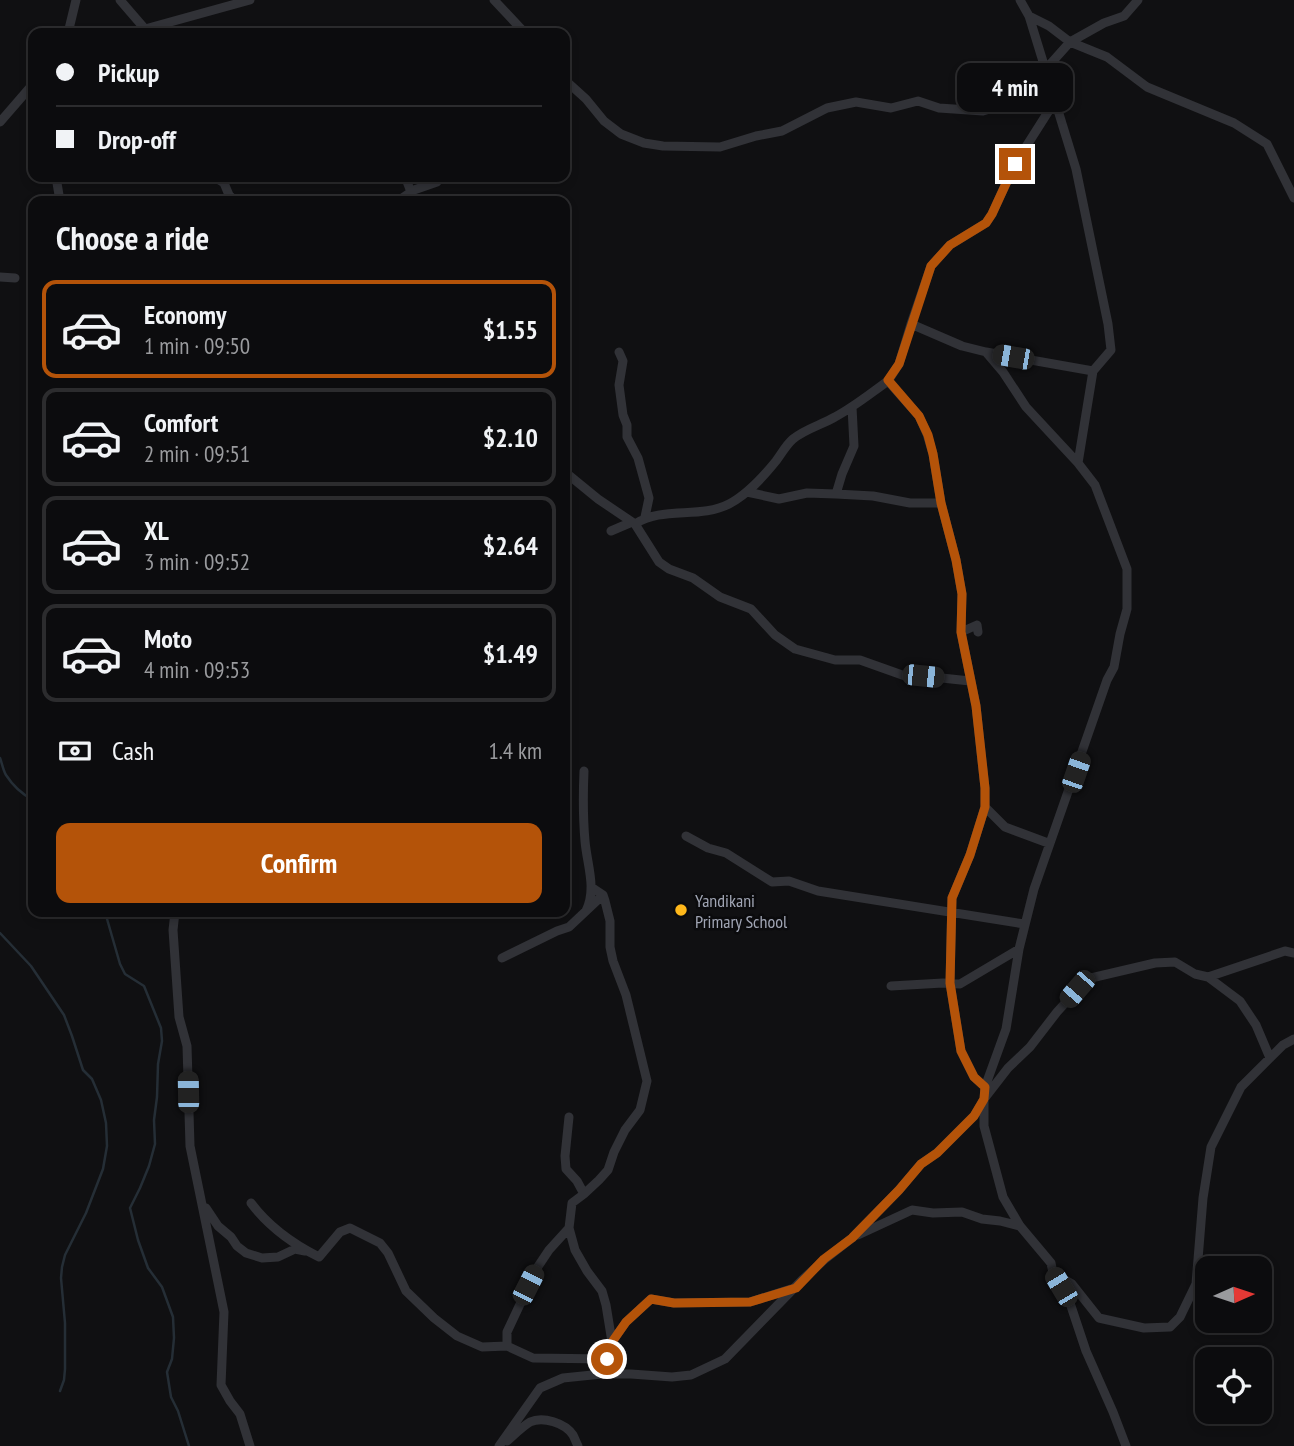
<!DOCTYPE html>
<html lang="en">
<head>
<meta charset="utf-8">
<style>
  body { margin:0; font-family:"PT Sans Narrow",sans-serif; background:#151517; color:#f1f3f6; height:100vh; display:flex; flex-direction:column; font-size:26px; white-space:nowrap }
  * { box-sizing:border-box; margin:0 }
  p { font-size:23px; color:#9a9b9e }
  .icon { flex:none; width:38px; height:38px; fill:none; stroke:currentColor; stroke-width:2; stroke-linecap:round; stroke-linejoin:round }
  .map { position:relative; flex:1; overflow:hidden }
  .side { position:absolute; left:28px; top:196px; width:542px; height:721px; display:flex; flex-direction:column; background:#0c0c0e; border-radius:14px; box-shadow:0 4px 10px #0003,0 0 0 2px #2c2c2e }
  .side>* { flex:none }
  .top-card { position:absolute; left:28px; top:28px; width:542px; height:154px; border-radius:14px; box-shadow:0 4px 10px #0003,0 0 0 2px #2c2c2e; display:grid; align-content:center; height:154px; padding:0 28px; background:#0c0c0e }
  .needle { width:46px; rotate:87deg }
  .controls { position:absolute; left:1195px; top:1256px; display:grid; gap:14px }
  .controls a { display:grid; place-items:center; width:77px; height:77px; border-radius:14px; background:#0c0c0e; box-shadow:0 4px 10px #0003,0 0 0 2px #2c2c2e; font-size:35px }
  .end { position:absolute; width:32px; height:32px; margin:-16px; border:9px solid #b45309; background:#fff; box-shadow:0 0 0 4px #fff }
  .from { border-radius:50% }
  .bubble { position:absolute; height:49px; border-radius:14px; background:#0c0c0e; box-shadow:0 4px 10px #0003,0 0 0 2px #2c2c2e; font-size:23px; font-weight:700; line-height:49px; text-align:center }
  .car { position:absolute; width:21px; height:42px; margin:-21px -10px; border-radius:9px; box-shadow:0 0 5px 2px #0007; background:linear-gradient(#222 24%,#8ab4d8 0 40%,#222 0 76%,#8ab4d8 0 86%,#222 0) }
  .top-card b { display:flex; align-items:center; gap:24px; height:66px; font-size:26px }
  .top-card b+b { border-top:2px solid #2c2c2e }
  .top-card i { width:18px; height:18px; background:#f1f3f6 }
  ul { padding:0; list-style:none }
  li { display:flex; align-items:center; gap:21px; height:98px; margin:0 14px 10px; padding:0 14px; border:4px solid #2c2c2e; border-radius:14px }
  li div { flex:1 }
  li b { display:block; font-size:26px }
  li em { font-style:normal; font-weight:700 }
  li.on { border-color:#b45309 }
  li>.icon { width:63px; height:63px; stroke-width:1.5 }
  h2 { padding:0 28px; font-size:32px; line-height:84px }
  .pay { display:flex; align-items:center; gap:18px; height:77px; padding:0 28px; font-size:26px }
  .pay p { margin-inline-start:auto }
  .button { display:flex; gap:14px; margin-top:auto; padding:14px 28px }
  .button a { flex:1; height:80px; border-radius:14px; background:#b45309; color:#fff; font-size:28px; font-weight:700; line-height:80px; text-align:center }
  .map>svg:first-child { display:block }
  .lines { fill:none; stroke-linecap:round; stroke-linejoin:round }
  .stream { stroke:#252e36; stroke-width:2.5 }
  .minor { stroke:#313237; stroke-width:9 }
  .route { stroke:#b45309; stroke-width:9 }
  .poi-dot { fill:#ffb81b; stroke:#0b0b0d; stroke-width:2.5 }
  .labels { text-anchor:middle; dominant-baseline:central; stroke-width:5; stroke-linejoin:round; paint-order:stroke }
  .poi-label { font-size:18px; fill:#a0a5b4; stroke:#0b0b0d; text-anchor:start }
</style>
</head>
<body>
<div class="map">
<svg width="1294" height="1446" viewBox="0 0 1294 1446">
  <rect width="100%" height="100%" fill="#101012"/>
  <g class="lines">
    <!-- stream -->
    <path class="stream" d="M0 758C2 763 3 770 6 775 13 786 22 794 33 800
      M105 912 120 964 125 974 144 986 161 1028 162 1041 158 1064 157 1097 154 1120 155 1144 149 1166 140 1188 130 1208 138 1240 148 1268 162 1287 173 1317 174 1338 172 1359 167 1372 171 1397 178 1411 189 1446
      M0 933 31 966 64 1015 72 1036 83 1070 92 1079 101 1100 106 1123 107 1146 103 1169 86 1213 65 1255 62 1267 61 1278 65 1323V1369L64 1380 60 1391"/>
    <!-- minor -->
    <path class="minor" d="M120 0 145 29 250 0
      M494 0 525 33
      M68 33 76 0
      M1070 42 1107 57 1147 87 1234 123 1267 144 1294 198
      M1070 42 1104 23 1124 16 1138 0
      M565 80 586 99 604 121 621 134 644 143 663 146 720 147 756 136 782 131 827 108 856 102 891 108 918 101 939 108 983 111 1003 105 1037 87 1045 70 1070 42 1049 26 1029 16
      M0 122 33 84
      M56 177 60 201
      M214 177 224 183 229 195 235 201
      M400 177 406 179 411 192
      M398 201 414 190 437 182 440 177
      M0 277 15 278
      M911 324 931 266 950 245 986 223 992 214 1015 164 1055 101
      M619 352 623 361 619 385 623 415 627 425V437L638 458 649 498 645 517
      M986 352 1093 371
      M565 472 598 499 635 524 659 562 669 569 693 578 720 597 751 609 775 635 795 649 835 660H860L905 676H923L970 681
      M747 492 779 499 807 493 836 494 873 496 910 503H941
      M836 494 842 474 854 446 852 407
      M635 524C662 506 700 519 729 504 748 494 763 477 776 461 782 453 786 445 793 439 805 429 821 425 835 417 854 407 871 393 888 381
      M611 531 632 522
      M961 632 962 594 956 560 941 503 933 454 927 434 919 416 888 381 899 364 911 324 962 346 986 352 1003 372 1026 407 1078 463
      M978 632 977 625 961 632 976 706 985 788V807L970 855 952 898 950 983 961 1051 974 1077 985 1087
      M584 771C583 794 583 818 585 841 587 865 597 888 586 911
      M985 807 1005 827 1048 843
      M686 836 708 848 726 853 772 882 789 881 818 891 1024 924
      M175 912 173 930 179 1017 187 1046 190 1146 224 1312 221 1385 230 1401 240 1414 250 1446
      M1294 953 1285 951 1208 977 1195 974 1175 962 1155 963 1091 978 1078 989 1057 1012 1030 1047 1008 1068 984 1099V1126L1003 1197 1020 1226 1051 1263 1053 1273 1072 1284 1099 1318 1144 1328 1170 1327 1180 1317 1196 1284 1203 1198 1211 1147 1241 1087 1283 1045 1294 1039
      M502 958 557 931 569 927 603 895
      M1208 977 1240 1001 1256 1025 1270 1058
      M891 986 943 983 960 984 1019 949
      M569 1117 565 1156 566 1169 577 1181 584 1194 572 1203 569 1228 575 1250 587 1271 602 1291 606 1305 612 1342 602 1374
      M584 1194 599 1180 608 1170 614 1152 625 1130 640 1110 647 1081 626 995 613 961 610 947V921L605 901 603 895 591 887
      M251 1203C269 1227 293 1244 319 1257L340 1232 350 1228 380 1243 388 1253 406 1291 434 1318 457 1336 482 1347 507 1346 533 1358 607 1359
      M206 1208 218 1226 231 1237 237 1246 246 1253 262 1258 278 1257 295 1249 305 1251
      M858 1235 912 1210 933 1213 962 1212 982 1219 1000 1221 1020 1226
      M1053 1274 1069 1300 1086 1351 1113 1412 1126 1446
      M612 1342 626 1322 651 1299 674 1303 750 1302 791 1289
      M507 1346V1332L537 1268 549 1250 569 1228
      M507 1441C514 1435 522 1427 530 1422 543 1416 565 1423 573 1435 575 1439 576 1442 578 1446
      M499 1446 540 1388 563 1378 602 1374H631L672 1377 691 1375 725 1359 803 1279 824 1260 852 1238 899 1190 921 1164 937 1153 974 1116 984 1099 985 1087 1006 1029 1019 949 1034 889 1107 680 1114 667 1120 634 1127 609V569L1095 485 1078 463 1093 371 1111 350 1108 324 1076 169 1029 16 1020 0"/>
  </g>
  <g class="lines">
    <!-- route -->
    <path class="route" d="M607 1359 612 1342 626 1322 651 1299 674 1303 750 1302 796 1288 824 1259 852 1238 899 1190 921 1164 937 1153 974 1116 984 1099 985 1087 974 1077 961 1051 950 983 952 898 970 855 985 807V788L976 706 961 632 962 594 956 560 941 503 933 454 928 435 919 416 888 380 899 364 931 266 950 245 986 223 992 214 1015 164"/>
  </g>
  <!-- markers -->
  <circle class="poi-dot" cx="681" cy="910" r="7"/>
  <g class="labels">
    <!-- poi labels -->
    <g class="poi-label">
      <text x="695" y="900">Yandikani<tspan x="695" dy="21">Primary School</tspan></text>
    </g>
  </g>
</svg>
<div class="controls">
<a><svg class="needle" viewBox="-14 -14 28 28"><path d="M0-13l5 13h-10z" fill="#e53935"/><path d="M0 13l5-13h-10z" fill="#9a9b9e"/></svg></a>
<a><svg class="icon" aria-label="locate" viewBox="0 0 24 24"><circle cx="12" cy="12" r="6"/><path d="M12 2v4M12 18v4M2 12h4M18 12h4"/></svg></a>
</div>
<i class="end from" style="left:607px;top:1359px"></i>
<i class="end" style="left:1015px;top:164px"></i>
<div class="bubble" style="left:957px;top:63px;width:116px">4 min</div>
<i class="car" style="left:1013px;top:357px;rotate:280deg"></i>
<i class="car" style="left:923px;top:676px;rotate:96deg"></i>
<i class="car" style="left:1076px;top:772px;rotate:19deg"></i>
<i class="car" style="left:1077px;top:989px;rotate:221deg"></i>
<i class="car" style="left:188px;top:1092px;rotate:359deg"></i>
<i class="car" style="left:528px;top:1285px;rotate:27deg"></i>
<i class="car" style="left:1061px;top:1287px;rotate:329deg"></i>
<div class="top-card">
<b><i class="from"></i>Pickup</b>
<b><i></i>Drop-off</b>
</div>
<section class="side">
<h2>Choose a ride</h2>
<ul>
<li class="on"><svg class="icon" aria-label="car" viewBox="0 0 24 24"><path d="M5 17H2v-5l4-1 3-4h7l3 4 3 1v5h-3M9 17h6M6 11h13"/><circle cx="7" cy="17" r="2"/><circle cx="17" cy="17" r="2"/></svg><div><b>Economy</b><p>1 min · 09:50</p></div><em>$1.55</em></li>
<li><svg class="icon" aria-label="car" viewBox="0 0 24 24"><path d="M5 17H2v-5l4-1 3-4h7l3 4 3 1v5h-3M9 17h6M6 11h13"/><circle cx="7" cy="17" r="2"/><circle cx="17" cy="17" r="2"/></svg><div><b>Comfort</b><p>2 min · 09:51</p></div><em>$2.10</em></li>
<li><svg class="icon" aria-label="car" viewBox="0 0 24 24"><path d="M5 17H2v-5l4-1 3-4h7l3 4 3 1v5h-3M9 17h6M6 11h13"/><circle cx="7" cy="17" r="2"/><circle cx="17" cy="17" r="2"/></svg><div><b>XL</b><p>3 min · 09:52</p></div><em>$2.64</em></li>
<li><svg class="icon" aria-label="car" viewBox="0 0 24 24"><path d="M5 17H2v-5l4-1 3-4h7l3 4 3 1v5h-3M9 17h6M6 11h13"/><circle cx="7" cy="17" r="2"/><circle cx="17" cy="17" r="2"/></svg><div><b>Moto</b><p>4 min · 09:53</p></div><em>$1.49</em></li>
</ul>
<div class="pay"><svg class="icon" aria-label="cash" viewBox="0 0 24 24"><path d="M3 7h18v10H3z"/><circle cx="12" cy="12" r="2"/></svg>Cash<p>1.4 km</p></div>
<div class="button"><a>Confirm</a></div>
</section>
</div>
</body>
</html>
